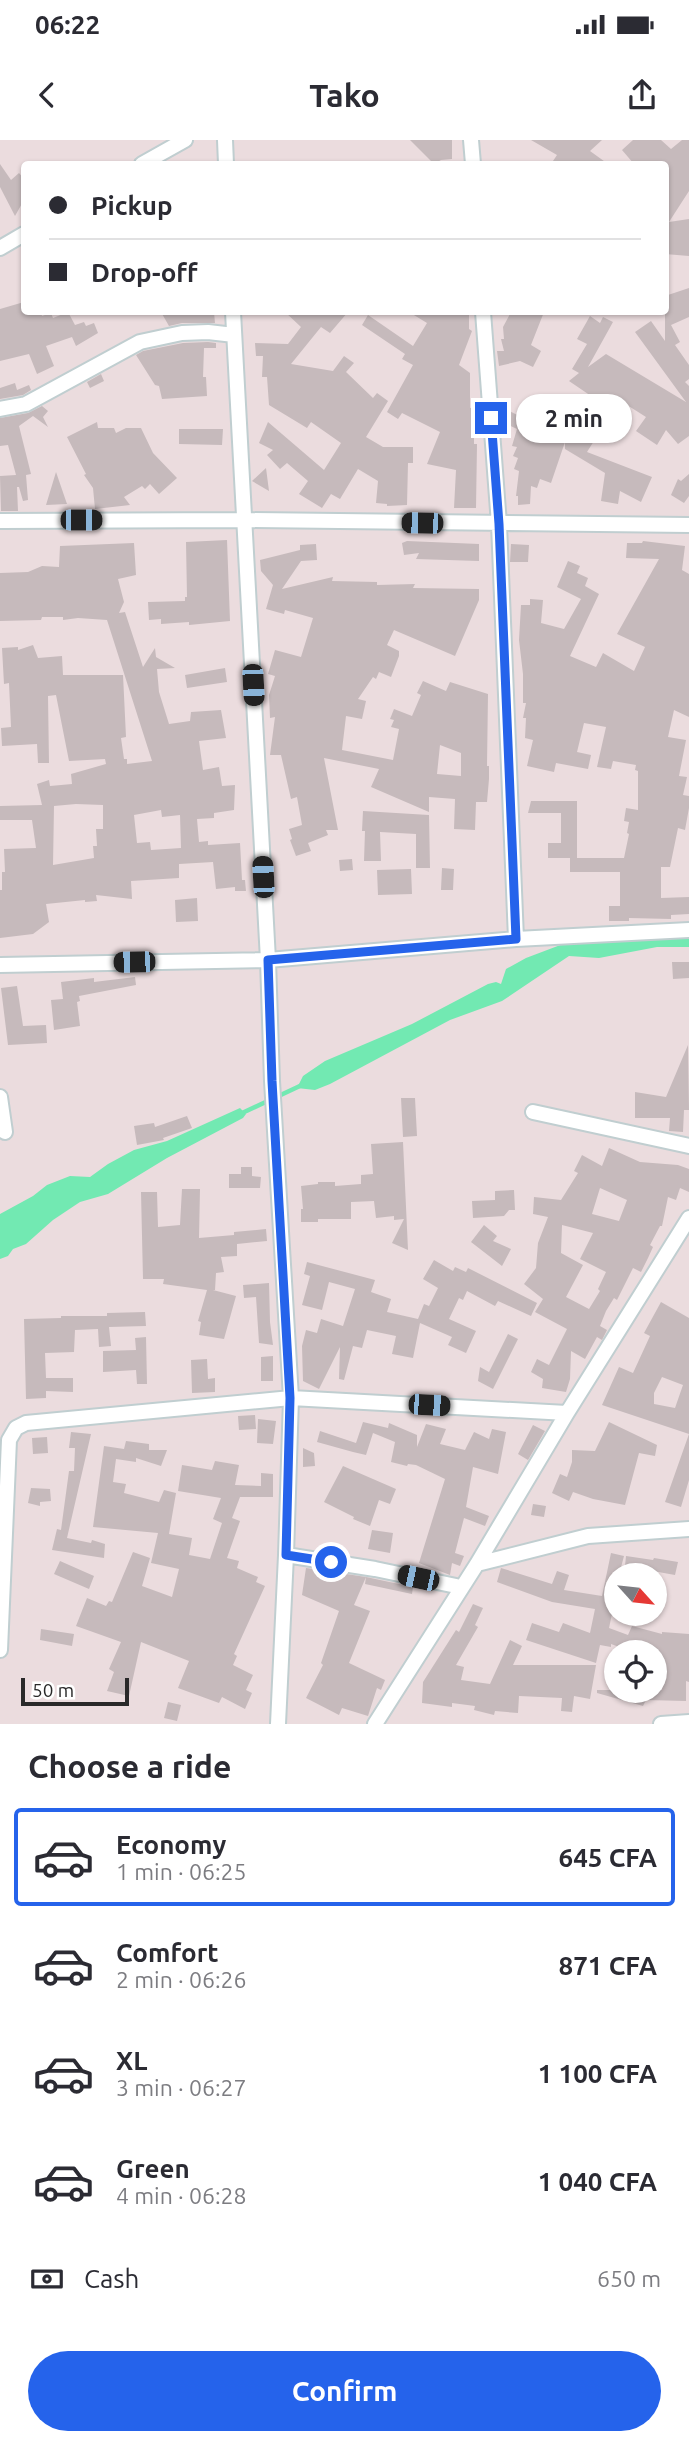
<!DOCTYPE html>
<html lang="en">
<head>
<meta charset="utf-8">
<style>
  body { margin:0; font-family:Ubuntu,sans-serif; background:#f7f7f7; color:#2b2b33; height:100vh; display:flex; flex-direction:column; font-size:26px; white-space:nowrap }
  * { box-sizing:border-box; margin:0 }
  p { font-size:23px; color:#7c7c81 }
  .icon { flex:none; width:38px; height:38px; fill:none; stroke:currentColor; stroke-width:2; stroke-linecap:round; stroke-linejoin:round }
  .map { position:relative; height:1584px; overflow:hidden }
  .sheet { display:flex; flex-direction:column; background:#fff; flex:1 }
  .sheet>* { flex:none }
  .top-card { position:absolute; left:21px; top:21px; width:648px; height:154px; border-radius:7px; box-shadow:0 2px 5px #0004; display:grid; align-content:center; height:154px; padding:0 28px; background:#fff }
  .needle { width:46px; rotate:117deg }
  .fabs { position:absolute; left:604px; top:1423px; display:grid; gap:14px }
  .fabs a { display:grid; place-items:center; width:63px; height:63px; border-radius:50%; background:#fff; box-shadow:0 2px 5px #0004; font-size:35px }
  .scale { position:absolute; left:21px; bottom:18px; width:108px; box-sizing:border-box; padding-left:7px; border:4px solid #292929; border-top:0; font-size:19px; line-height:24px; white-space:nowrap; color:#292929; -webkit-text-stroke:5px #fff; paint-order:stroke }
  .end { position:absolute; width:32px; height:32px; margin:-16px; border:9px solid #2563eb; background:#fff; box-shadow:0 0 0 4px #fff }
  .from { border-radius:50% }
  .bubble { position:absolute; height:49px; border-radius:24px; background:#fff; box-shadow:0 2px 5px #0004; font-size:23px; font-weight:700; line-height:49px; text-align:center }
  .car { position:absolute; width:21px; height:42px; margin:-21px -10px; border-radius:9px; box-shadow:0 0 5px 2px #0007; background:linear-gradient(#222 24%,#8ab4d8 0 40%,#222 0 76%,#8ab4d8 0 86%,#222 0) }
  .top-card b { display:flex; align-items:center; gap:24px; height:66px; font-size:26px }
  .top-card b+b { border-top:2px solid #e1e1e2 }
  .top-card i { width:18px; height:18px; background:#2b2b33 }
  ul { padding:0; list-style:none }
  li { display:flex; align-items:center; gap:21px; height:98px; margin:0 14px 10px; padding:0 14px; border:4px solid transparent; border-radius:7px }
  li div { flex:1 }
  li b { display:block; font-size:26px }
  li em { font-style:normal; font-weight:700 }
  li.selected { border-color:#2563eb }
  li>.icon { width:63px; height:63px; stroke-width:1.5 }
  h2 { padding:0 28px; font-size:32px; line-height:84px }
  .pay { display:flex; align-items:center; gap:18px; height:77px; padding:0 28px; font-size:26px }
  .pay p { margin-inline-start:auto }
  .cta { display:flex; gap:14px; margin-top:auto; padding:14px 28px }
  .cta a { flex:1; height:80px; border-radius:42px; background:#2563eb; color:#fff; font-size:28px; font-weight:700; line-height:80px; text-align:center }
  .status { display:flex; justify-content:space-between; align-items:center; height:49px; padding:0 35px; background:#fff; direction:ltr }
  .status svg { height:19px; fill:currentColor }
  header { display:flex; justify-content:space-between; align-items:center; height:91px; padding:0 28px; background:#fff; font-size:32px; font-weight:700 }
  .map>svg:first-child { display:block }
  .water { fill:#72e9b2 }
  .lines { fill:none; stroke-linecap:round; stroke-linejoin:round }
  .stream { stroke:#72e9b2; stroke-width:4.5 }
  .building { fill:#c6babc; fill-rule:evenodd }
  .minor-casing { stroke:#c0ced0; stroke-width:18 }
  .minor { stroke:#fff; stroke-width:14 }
  .route { stroke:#2563eb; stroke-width:9 }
</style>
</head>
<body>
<div class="status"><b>06:22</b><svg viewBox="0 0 49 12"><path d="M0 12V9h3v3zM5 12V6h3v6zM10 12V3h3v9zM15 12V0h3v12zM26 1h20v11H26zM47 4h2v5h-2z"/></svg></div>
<header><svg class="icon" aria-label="back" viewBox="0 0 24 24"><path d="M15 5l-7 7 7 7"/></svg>Tako<svg class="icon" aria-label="share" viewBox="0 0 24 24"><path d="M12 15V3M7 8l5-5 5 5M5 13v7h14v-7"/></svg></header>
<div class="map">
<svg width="689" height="1584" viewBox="0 0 689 1584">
  <rect width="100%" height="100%" fill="#ebdcde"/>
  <!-- water -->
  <path class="water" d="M650 796 689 798V807H657L599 818 569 816 502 861 450 880 330 944 315 950 297 948 303 936 325 921 412 884 488 844 496 842 501 844 506 829 526 818 563 804Z
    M240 968 246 974 243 978 167 1018 108 1054 80 1062 53 1080 26 1104 13 1109 8 1116 0 1119V1074L33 1056 47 1045 70 1036 90 1037 108 1024 134 1010 167 1001Z"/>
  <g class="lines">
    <!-- stream -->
    <path class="stream" d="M240 974 302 945"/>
  </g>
  <!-- building -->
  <path class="building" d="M410 0H452V19L441 20 434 24Z
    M531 0H602L590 11 608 24H551L557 15Z
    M633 0H661L671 9 682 0H689V51L669 82 689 79V116L665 114V24H634L622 10Z
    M0 24 11 40 19 33 24 39V60L15 76 0 47Z
    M689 148V177L671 185 680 202 675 205 689 225V239L685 242 689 246V296L678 304 666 290 657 305 636 291 646 277 616 258 610 268 607 266 592 289 599 293 587 312 652 337 641 362 620 351 618 364 601 361 605 333 565 309V302L551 343 540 339 537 348 531 346 530 364 518 365V356H516L519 331 514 329 518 318 513 316 517 307 512 306 517 289 504 283 500 266 527 280 532 270 537 273 543 264 576 288 594 258 569 241 579 233 572 229 587 204 577 199 590 176 600 183 603 177 613 182 588 227 606 214 686 262 635 192 651 181 665 201V156Z
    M24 162V172L28 174 41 172 42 176 51 173 53 178 68 172 75 185 84 182 86 186 94 183 98 193 76 206 72 197 46 206 54 226 37 234 29 214 0 221V169Z
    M161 172H214L215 183H182L169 186Z
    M285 172H348L330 193 321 187 291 224 333 231 344 216 354 223 346 232 373 258 377 253 388 261 366 297 383 307H413V323H408L407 365 387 366V364L376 363 378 341 358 329 340 359 331 354 322 368 299 354 308 341 287 323 280 329 267 315 273 310 259 303 268 282 324 330 341 303 311 282 307 288 269 265 267 237H262L263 216H256L255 203 288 204 301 187Z
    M409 172H469V189L472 191 459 225 470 233V268L474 267V304H477L476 368H454L456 330 427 324 440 292 402 273 398 279 387 272 413 225 402 219 405 214 362 185 368 175 413 206 427 183Z
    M511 172H544L531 205 541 211 533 227 520 221 499 226 497 211H504L501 199H504L503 187Z
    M208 202 216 203V208H204L203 237H206L207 256 162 259 159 246 155 245 136 215 143 211 183 203Z
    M101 234 104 241 90 248 87 242Z
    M15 243 17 250 29 245 31 250 23 255 0 259V248Z
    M42 266 48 271 43 277 48 287 33 276 19 286 31 334 26 335 28 360 23 361 19 347H17L18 371H1L0 336 16 335 8 305 0 306V278L28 273Z
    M97 282 98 288H114L116 293 126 288H141L153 313 177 338 159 354 150 344 145 349 142 346 124 357 130 365 95 369 93 348 84 335 86 334 67 297Z
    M179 289H223L222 305 179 304Z
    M266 328 269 351 252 341Z
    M56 332 67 364 46 365Z
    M689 334V356L684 363 671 355 678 339 681 341Z
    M227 400 230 481 189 485V482L161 484V479L149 480 148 462 185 461V457H187L186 402Z
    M407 401 479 404V421L416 419 419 413 404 415 402 403Z
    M643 401 685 406 682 430 689 434V577L674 570 668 597 686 600 679 636 687 637 683 655 689 656V668L685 690 678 688 670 727H661V758L689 757V774L671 775V779L629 778V781H609V766H620V732H570V718H624L629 694 627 693 629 682 624 681 626 668 638 670V631L635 630 636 625 613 621 611 629 597 627 606 587 584 583 577 612 591 615 588 629 556 623 554 632 527 626 533 600 525 598 526 578H523L526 563H523V534L519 500 521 465H530V459L543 460 541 483 564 489 581 459 557 447 568 421 580 426 577 433 588 438 585 446 599 454 570 516 596 527 603 513 634 531 645 507 617 494 659 419 626 418 627 403H642Z
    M134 403 136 435 118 439 124 462 119 473 125 472 143 527 155 508 156 517 175 528 157 529 159 552 169 584 190 581 191 572 221 570 226 598 199 601 203 630 219 627 222 646 235 645 234 670 214 673V678L197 679 199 702 208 701V705L240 703 242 740H245L246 751H235V747L216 749 213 722 179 724V738L131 741 132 759 96 755 97 761 85 762V760L46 764 49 782 33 794 0 798V750H2V732H5L4 709 36 708 32 680H0V666L42 665 37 644 49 640 50 646 72 644 71 634 106 624 105 619 69 621 56 555 48 556 49 623H38L37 604 2 606 1 588 11 587 9 543 4 544 2 508 18 507V510L33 505 38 518 62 516 63 535H123L126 597 121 598 124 619H127V624L152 621 107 480 78 478 63 480V477H42L41 480 0 481V433L28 432 42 426 59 427 60 406ZM76 664 103 665V689H96L97 706H93L94 718 53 725 54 666ZM161 670 162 677 180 675 181 708 151 710 150 702 137 703 134 675Z
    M316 404 317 420 301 421 282 449 333 437 332 441 377 442V445L415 444 413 448 479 449V460L455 516 394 490 387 505 399 511V516L391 537 379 532 376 539 373 537 358 559 366 561 362 579 346 576 342 610 393 620 399 589 391 587 394 580 390 579 394 569 412 576 421 555 417 553 423 541 446 551 450 542 488 554 487 626H489V639L487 662H476L475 690 454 689 455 659 429 657V672L371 647 379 629 324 618 338 690H326L328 695 308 703 311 711 296 716 290 700 292 699 289 689 302 685 297 657 291 659 281 615H270L275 577 270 578 269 555 275 536 268 534 275 510 301 517 313 478 285 470 284 474 266 469 273 445 261 431 260 420 300 410V405ZM440 605 461 613V636L437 634Z
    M511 404 529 405 528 422H510Z
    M225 528 227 542 187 548 185 535Z
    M531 661H577V718H548V703H561V673H528Z
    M363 671 429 675 430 728H416V694L380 692 381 721H364L365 691H362Z
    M352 719 353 730 340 731 339 720Z
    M442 728 454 729 453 750H441Z
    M411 729 412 754 378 755 377 730Z
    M197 758 198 781 176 782 175 760Z
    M672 822H689V838L673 839Z
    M135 837 136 845 79 856 80 861 77 862 80 886 54 890 51 860 63 859 61 842 94 838V842Z
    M17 846 23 886 46 885 47 903 8 905 1 848Z
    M688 905 689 970H684L683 992 669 991 670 978H635V952L666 957Z
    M401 958H415L417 996 403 997Z
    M187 976 192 988 163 998 164 1000 137 1005 134 986 154 983 155 987Z
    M403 1002 408 1110 392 1103 404 1079 394 1080V1076L376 1078 374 1061 351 1062V1079H318V1082H301V1069H303L301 1046 318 1044V1042H335V1046L361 1044V1035L373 1034 371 1004Z
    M609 1008 640 1022 678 1025 689 1029V1052L680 1048 676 1060 668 1057 662 1086H660L650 1105 653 1107 648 1118 641 1132 633 1128 617 1160 614 1158 606 1171 600 1186 607 1190 602 1200 597 1197 585 1219 571 1211 570 1239 566 1252 542 1248 543 1239 531 1232 537 1219 549 1225 567 1189 535 1172 543 1159 524 1144 536 1128 538 1103 548 1077 533 1074 534 1057 561 1060 578 1033 574 1031 582 1015 602 1026ZM600 1048 627 1060 619 1081 592 1074ZM562 1085 593 1093 580 1119 606 1132 598 1149 600 1151 589 1169 566 1157 583 1125 561 1113Z
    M241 1027H252V1036L261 1037 260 1048H229V1034H241Z
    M182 1049H200L199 1098 234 1095V1092L266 1089 267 1101 237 1104V1116L221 1117 224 1132 216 1133 215 1150H213L236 1156 224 1199 199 1195 201 1182 198 1181 207 1150 163 1144 164 1139H143L141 1052H157L158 1087 180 1085Z
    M514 1050 515 1070H509L504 1076 473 1078 472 1061 495 1060V1051Z
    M484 1085 497 1096 493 1101 511 1109 502 1126 471 1102Z
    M434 1120 453 1131 455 1127 466 1132 468 1128 537 1163 531 1176 498 1161 495 1166 467 1151 463 1160 459 1158 449 1179 476 1191 466 1213 448 1205 452 1197 420 1183 413 1218 392 1214 396 1196 367 1190 362 1208 353 1206 344 1240 339 1239 340 1207 319 1249 303 1241 302 1206 306 1190 317 1193 321 1179 343 1186 355 1149 329 1142 322 1170 302 1165 310 1136 304 1134 307 1122 375 1140 371 1152 391 1159 387 1172 418 1179 424 1164 429 1166 438 1148 423 1139Z
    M269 1143 270 1182 273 1205 259 1203 256 1157 244 1158 243 1145Z
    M661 1162 689 1178V1340L681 1367 665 1362 689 1294 602 1265 619 1227 633 1233 650 1196 644 1193ZM662 1237 683 1245 675 1268 654 1264V1253Z
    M145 1172 146 1186 109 1187 111 1206 99 1207 98 1189 75 1190 74 1212 45 1213 46 1238H73V1252L46 1251V1258L26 1259 24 1179 61 1178V1176H107V1173Z
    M508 1194 518 1199 493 1249 478 1241 480 1227 489 1232Z
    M146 1197 147 1244H137L136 1230 103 1232V1211L136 1210 135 1198Z
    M273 1216V1241H261V1217Z
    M207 1219 208 1239 215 1238V1252L192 1253 191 1220Z
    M255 1275 256 1289 239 1290 238 1276Z
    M258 1279 276 1281 273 1304 257 1303Z
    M363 1282 388 1288 389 1283 417 1295V1307L426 1284 446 1289 440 1304 465 1310 474 1292 489 1299 492 1289 506 1292 498 1334 473 1327 466 1367 489 1376 485 1386 464 1378 455 1413 464 1416 460 1426 452 1423 450 1435 419 1423 445 1339 416 1325 408 1324 407 1326 391 1322 395 1302 373 1293 366 1315 353 1312Z
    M609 1282 657 1305 655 1316 639 1313 625 1365 593 1359 573 1352 569 1361 552 1353 560 1334 567 1337 572 1322V1310L595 1311Z
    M533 1285 545 1291 528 1320 518 1314Z
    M320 1291 356 1303 353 1312 317 1302Z
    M71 1292 91 1294 67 1398 91 1403 92 1400 105 1404 104 1418 52 1410 57 1389 61 1390 69 1331H74L75 1308H69Z
    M47 1297 48 1313 33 1314 32 1298Z
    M126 1301 149 1304V1310H167L161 1326 136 1318V1322L116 1319 113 1342 126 1344 124 1353 159 1362 164 1350 176 1353 169 1394 192 1398 189 1415 210 1419 222 1383 213 1379 221 1358 178 1351 182 1325 212 1330 215 1321 239 1325 235 1345 261 1346V1333L273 1334V1357H240L232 1378 240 1381 227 1418 239 1421 237 1428 258 1437 256 1442 265 1446 234 1514 237 1516 233 1525 253 1535 246 1550 252 1553 245 1569 222 1557 219 1563 178 1548 189 1521 141 1502 129 1556 107 1551 114 1532 109 1529 121 1502 76 1486 87 1458 106 1466 109 1461 112 1462 133 1412 150 1418 142 1446 172 1457 179 1429 151 1423 158 1393 93 1387 104 1306 124 1309Z
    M303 1308 314 1313 315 1326 303 1327Z
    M343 1326 396 1349 390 1364 379 1360 370 1386 353 1379 354 1377 324 1362Z
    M31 1348 50 1349 51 1361 40 1362V1366L28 1363Z
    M533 1364 546 1366 544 1377 531 1375Z
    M372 1390 393 1393 390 1413 368 1409Z
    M611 1413 624 1416 619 1435H616L615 1460 609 1488 628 1495 632 1486 662 1494V1492L689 1494V1542L686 1541V1561L646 1560 643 1566 597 1553V1550H662L664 1522 654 1521V1512H633L611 1504V1507L600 1505 596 1523 526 1500 532 1483 559 1492 563 1483 590 1493 595 1469 552 1462 497 1442 501 1428 552 1444 557 1431 569 1435 564 1450 602 1456Z
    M626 1416 653 1420 654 1418 678 1422 675 1435 625 1426Z
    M60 1421 94 1436 89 1449 54 1434Z
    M306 1428 366 1437 354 1465 370 1471 349 1523 385 1540 381 1550 377 1548 368 1576 342 1568 339 1575 306 1558 323 1525 321 1523 339 1471 302 1455Z
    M366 1437 413 1447 412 1454 365 1444Z
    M473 1464 483 1468 475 1485 478 1487 456 1525 464 1527 461 1540 490 1544 510 1500 522 1506 513 1525H596L590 1559 574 1556 572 1572 561 1571 562 1558 519 1556 518 1573 495 1571 494 1575 474 1570 475 1566 452 1563V1567L422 1563 423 1542 456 1490 459 1492Z
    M41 1489 74 1494 72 1506 40 1500Z
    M168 1562 181 1565 177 1581 164 1578Z"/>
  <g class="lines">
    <!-- minor casing -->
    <g class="minor-casing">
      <path id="minor" d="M225 0 226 24
        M471 0 473 24
        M142 24 185 0
        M0 108 24 94
        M233 172 268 820 272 941 291 1258 286 1415 278 1584
        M483 172 499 384 516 799
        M0 269 26 264 140 202 182 193 208 192 234 195
        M0 381 244 380 689 385
        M0 825 268 820 516 799 689 790
        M0 957 5 992
        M533 972 689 1006
        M286 1415 375 1429 461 1447
        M477 1424 588 1396 689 1389
        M0 1510 9 1300 16 1288 26 1283 291 1258 567 1273
        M375 1584 477 1424 567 1273 689 1078
        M661 1584 689 1582"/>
    </g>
    <!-- minor -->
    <use href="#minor" class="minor"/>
  </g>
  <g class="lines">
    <!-- route -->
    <path class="route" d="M331 1422 286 1415 290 1258 272 941 268 820 516 799 499 384 491 278"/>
  </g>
</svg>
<div class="fabs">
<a><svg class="needle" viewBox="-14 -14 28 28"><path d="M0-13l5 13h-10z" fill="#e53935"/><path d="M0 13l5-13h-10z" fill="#7c7c81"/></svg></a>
<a><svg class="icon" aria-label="locate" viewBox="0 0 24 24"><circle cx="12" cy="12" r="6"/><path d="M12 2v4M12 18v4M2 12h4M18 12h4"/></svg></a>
</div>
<div class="scale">50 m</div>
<i class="end from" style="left:331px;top:1422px"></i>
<i class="end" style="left:491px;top:278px"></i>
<div class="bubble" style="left:516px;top:254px;width:116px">2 min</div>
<i class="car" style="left:81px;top:380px;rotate:90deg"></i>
<i class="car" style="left:422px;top:383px;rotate:271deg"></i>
<i class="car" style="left:253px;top:545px;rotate:177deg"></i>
<i class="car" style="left:263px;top:737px;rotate:357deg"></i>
<i class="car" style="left:134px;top:822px;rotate:269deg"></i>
<i class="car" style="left:429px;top:1265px;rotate:93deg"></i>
<i class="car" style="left:418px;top:1438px;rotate:282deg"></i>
<div class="top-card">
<b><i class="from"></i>Pickup</b>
<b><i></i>Drop-off</b>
</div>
</div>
<section class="sheet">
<h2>Choose a ride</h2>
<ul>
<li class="selected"><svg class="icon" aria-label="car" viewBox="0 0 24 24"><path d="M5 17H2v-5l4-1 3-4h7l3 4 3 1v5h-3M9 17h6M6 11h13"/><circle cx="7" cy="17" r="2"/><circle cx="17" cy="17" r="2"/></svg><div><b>Economy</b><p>1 min · 06:25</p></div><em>645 CFA</em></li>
<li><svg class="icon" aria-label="car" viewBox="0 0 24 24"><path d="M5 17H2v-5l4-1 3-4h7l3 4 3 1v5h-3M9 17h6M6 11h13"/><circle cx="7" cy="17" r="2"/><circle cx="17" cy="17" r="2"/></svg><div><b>Comfort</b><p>2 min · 06:26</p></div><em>871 CFA</em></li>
<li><svg class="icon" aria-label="car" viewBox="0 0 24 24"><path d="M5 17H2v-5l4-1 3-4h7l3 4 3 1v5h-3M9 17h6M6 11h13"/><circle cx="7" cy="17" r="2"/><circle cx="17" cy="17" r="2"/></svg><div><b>XL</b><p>3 min · 06:27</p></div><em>1 100 CFA</em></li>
<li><svg class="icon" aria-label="car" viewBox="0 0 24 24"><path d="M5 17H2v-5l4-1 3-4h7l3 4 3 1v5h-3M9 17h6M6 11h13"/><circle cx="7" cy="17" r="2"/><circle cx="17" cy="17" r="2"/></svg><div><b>Green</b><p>4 min · 06:28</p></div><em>1 040 CFA</em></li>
</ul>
<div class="pay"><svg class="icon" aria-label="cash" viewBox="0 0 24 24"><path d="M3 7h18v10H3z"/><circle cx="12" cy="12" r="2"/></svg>Cash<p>650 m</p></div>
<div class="cta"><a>Confirm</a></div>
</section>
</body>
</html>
